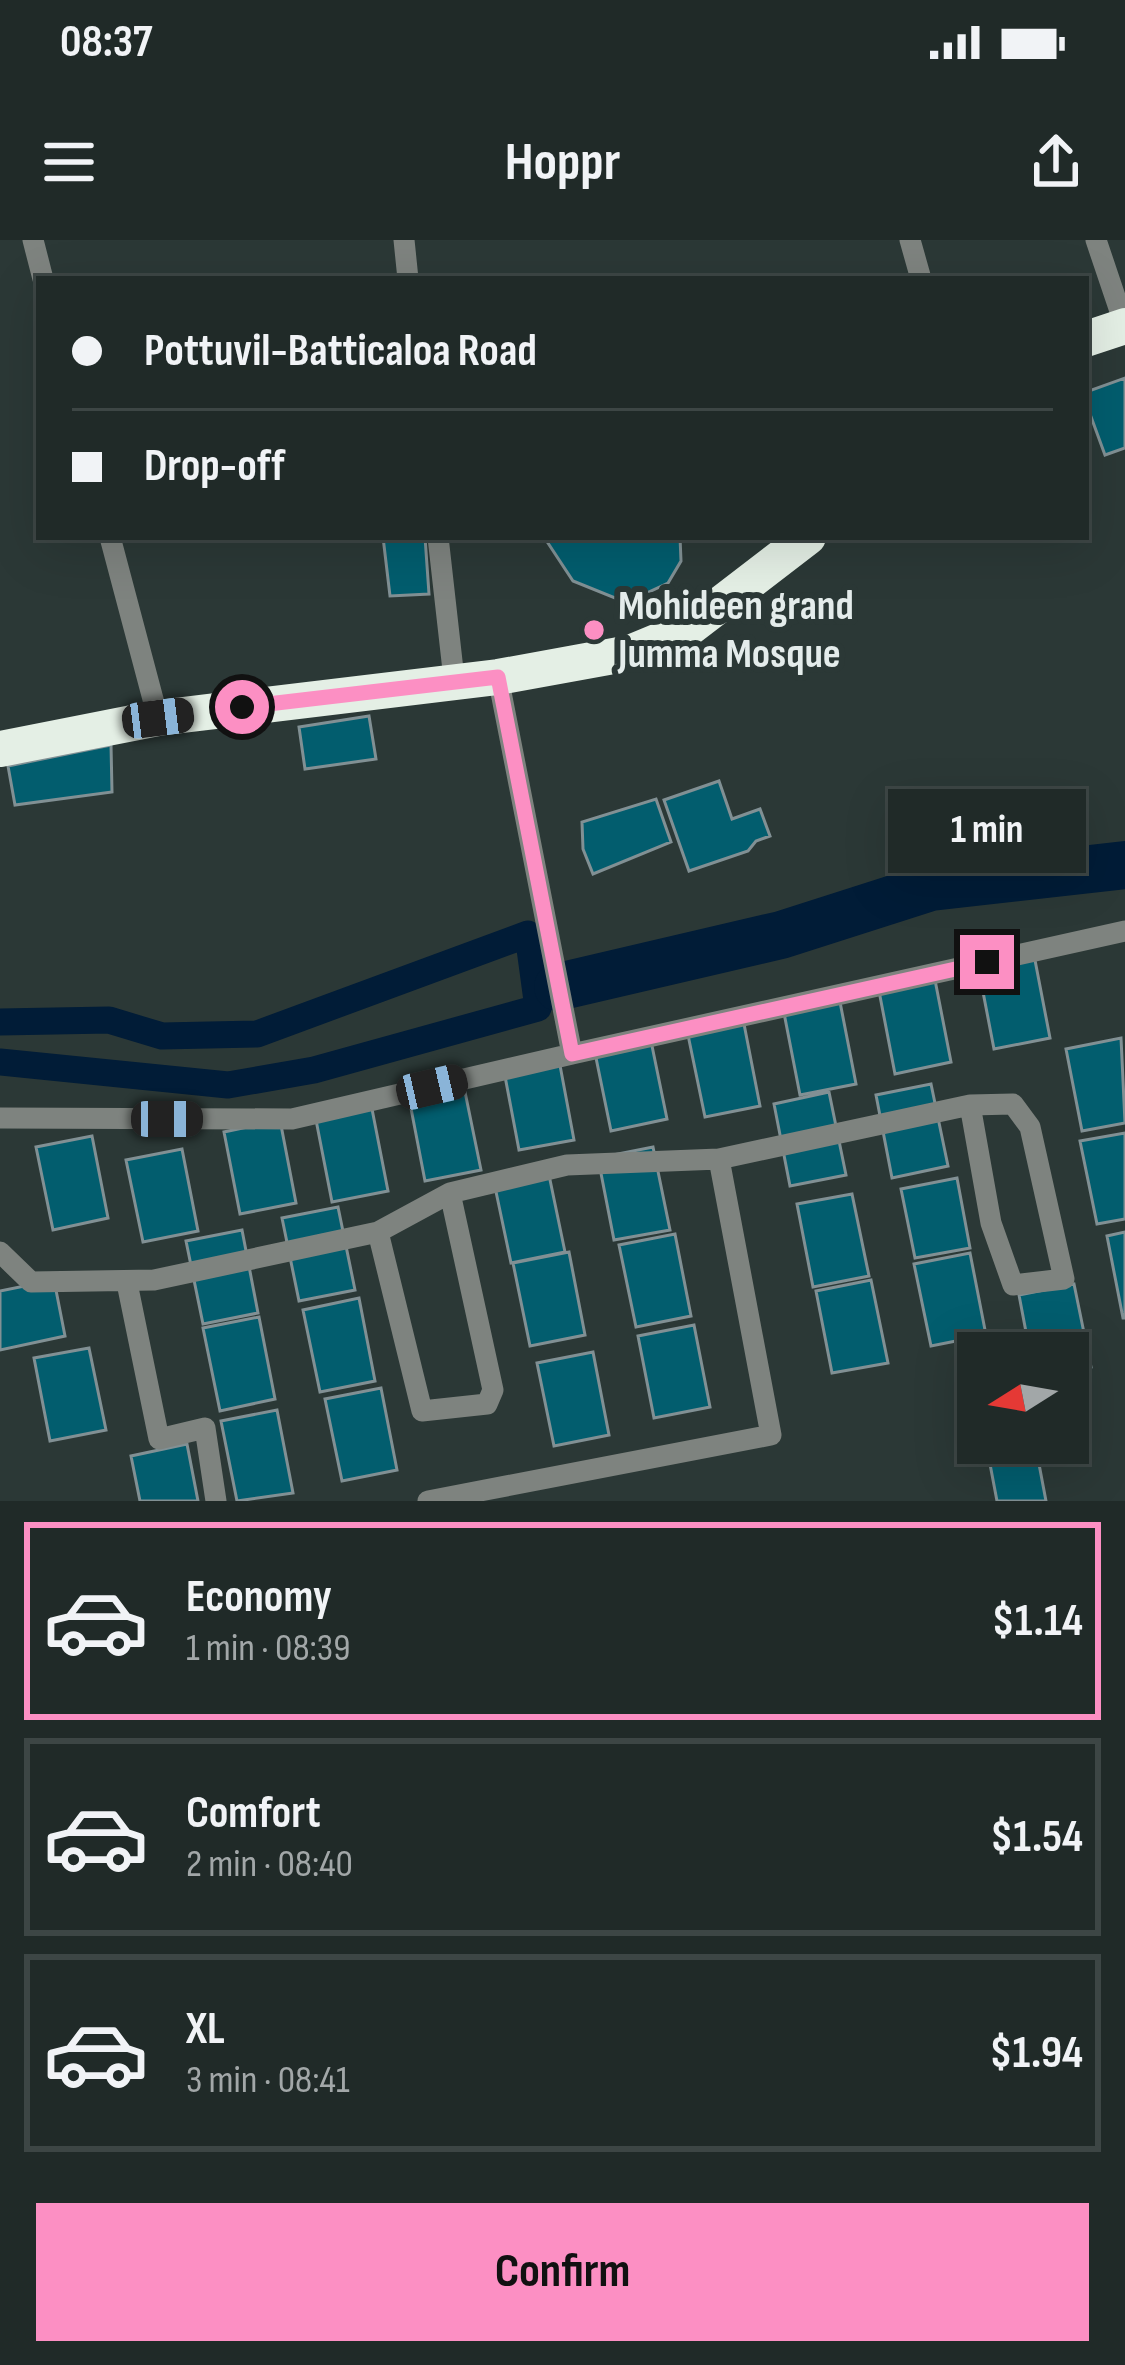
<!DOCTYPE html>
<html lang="en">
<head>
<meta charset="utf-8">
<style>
  body { margin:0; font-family:"Sofia Sans Condensed",sans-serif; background:#283230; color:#f1f3f6; height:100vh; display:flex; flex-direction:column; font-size:45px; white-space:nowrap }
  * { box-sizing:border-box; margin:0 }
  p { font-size:39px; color:#a2a7a8 }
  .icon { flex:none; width:66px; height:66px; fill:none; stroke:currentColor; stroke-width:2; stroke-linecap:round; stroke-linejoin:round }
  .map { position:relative; height:1261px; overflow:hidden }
  .panel { display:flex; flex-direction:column; background:#202a28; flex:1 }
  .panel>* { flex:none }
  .top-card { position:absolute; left:36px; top:36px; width:1053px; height:264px; border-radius:0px; box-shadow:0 12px 48px #0002,0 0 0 3px #3d4645; display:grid; align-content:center; height:264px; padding:0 36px; background:#202a28 }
  .needle { width:78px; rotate:259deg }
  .buttons { position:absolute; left:957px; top:1092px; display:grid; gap:24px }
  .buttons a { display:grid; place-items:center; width:132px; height:132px; border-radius:0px; background:#202a28; box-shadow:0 12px 48px #0002,0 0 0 3px #3d4645; font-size:60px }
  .end { position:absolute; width:54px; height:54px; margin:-27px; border:15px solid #fc8fc3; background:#111; box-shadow:0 0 0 6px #111 }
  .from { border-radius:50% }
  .bubble { position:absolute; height:84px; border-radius:0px; background:#202a28; box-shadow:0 12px 48px #0002,0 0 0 3px #3d4645; font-size:39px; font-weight:700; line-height:84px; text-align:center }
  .car { position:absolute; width:36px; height:72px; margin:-36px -18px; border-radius:15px; box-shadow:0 0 9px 3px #0007; background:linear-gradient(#222 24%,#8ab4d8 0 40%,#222 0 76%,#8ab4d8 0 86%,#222 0) }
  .top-card b { display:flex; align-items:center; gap:42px; height:114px; font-size:45px }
  .top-card b+b { border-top:3px solid #3d4645 }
  .top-card i { width:30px; height:30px; background:#f1f3f6 }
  ul { padding:21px 0 0; list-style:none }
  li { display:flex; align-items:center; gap:36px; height:198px; margin:0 24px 18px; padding:0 12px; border:6px solid #3d4645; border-radius:0px }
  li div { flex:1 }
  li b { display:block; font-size:45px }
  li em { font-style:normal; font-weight:700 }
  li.active { border-color:#fc8fc3 }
  li>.icon { width:108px; height:108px; stroke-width:1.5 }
  .button { display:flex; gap:24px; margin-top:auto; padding:24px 36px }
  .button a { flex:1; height:138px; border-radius:0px; background:#fc8fc3; color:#111; font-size:48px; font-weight:700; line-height:138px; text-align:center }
  .status { display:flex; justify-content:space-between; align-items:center; height:84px; padding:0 60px; background:#202a28; direction:ltr }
  .status svg { height:33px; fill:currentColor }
  header { display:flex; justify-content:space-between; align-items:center; height:156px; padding:0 36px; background:#202a28; font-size:54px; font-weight:700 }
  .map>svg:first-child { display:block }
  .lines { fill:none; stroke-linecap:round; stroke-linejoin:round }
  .canal { stroke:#011c37; stroke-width:27 }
  .river { stroke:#011c37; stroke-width:48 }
  .building { fill:#025d6e; stroke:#819094; stroke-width:3 }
  .street { stroke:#7e837f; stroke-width:21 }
  .highway { stroke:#e4efe5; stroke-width:36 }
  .route { stroke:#fc8fc3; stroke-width:15 }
  .poi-dot { fill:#fc8fc3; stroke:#2b3836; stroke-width:4.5 }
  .labels { text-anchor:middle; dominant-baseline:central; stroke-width:12; stroke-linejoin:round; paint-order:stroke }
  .poi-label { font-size:42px; font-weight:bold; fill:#e4eceb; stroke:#2b3836; text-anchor:start }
</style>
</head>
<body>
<div class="status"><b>08:37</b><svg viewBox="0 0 49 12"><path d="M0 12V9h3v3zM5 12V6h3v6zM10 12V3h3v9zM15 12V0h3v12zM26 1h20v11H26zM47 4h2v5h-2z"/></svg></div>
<header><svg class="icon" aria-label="menu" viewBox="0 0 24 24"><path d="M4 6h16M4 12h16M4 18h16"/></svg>Hoppr<svg class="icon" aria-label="share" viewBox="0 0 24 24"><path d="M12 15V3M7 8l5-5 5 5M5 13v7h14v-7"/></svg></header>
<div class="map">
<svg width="1125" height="1261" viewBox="0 0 1125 1261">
  <rect width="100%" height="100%" fill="#2b3836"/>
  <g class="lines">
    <!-- canal -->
    <path class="canal" d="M0 782 109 780 162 796 257 794 528 694 538 768 314 830 228 845 0 822"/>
    <!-- river -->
    <path class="river" d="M558 747 781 695 931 647 1125 625"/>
  </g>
  <!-- building -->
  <path class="building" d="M1125 138V208L1105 215 1086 163V152Z
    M383 297H425L429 354 390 356Z
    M544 297H680L681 321 668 343 638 357 615 358 573 341Z
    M369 476 376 519 305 529 299 487Z
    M111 505 112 552 15 565 8 526Z
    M719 541 732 579 760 569 770 596 756 601 748 611 689 631 664 560Z
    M656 559 671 602 593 634 583 609 582 582Z
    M1034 715 1050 798 994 809 978 726Z
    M935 740 951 822 895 834 879 751Z
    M840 762 856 844 800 855 784 773Z
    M744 784 760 866 705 877 688 795Z
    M1121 798 1125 883 1082 891 1066 809Z
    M651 801 667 879 611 891 595 813Z
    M559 820 574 900 519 910 504 831Z
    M931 844 948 926 892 938 876 855Z
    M464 847 481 930 425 941 409 858Z
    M829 852 846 935 790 946 774 864Z
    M372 869 388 951 332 962 316 880Z
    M280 880 296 963 240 974 224 892Z
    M1125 893V979L1097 984 1080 901Z
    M92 896 108 978 53 990 36 907Z
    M653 907 670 990 614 1000 598 918Z
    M182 909 198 991 143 1002 126 920Z
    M549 935 565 1012 511 1023 495 947Z
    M957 938 970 1008 915 1018 901 949Z
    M852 954 869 1036 813 1047 797 964Z
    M338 967 355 1050 299 1061 282 978Z
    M242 990 258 1073 203 1084 186 1001Z
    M1125 992V1078H1123L1107 996Z
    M675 994 691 1076 636 1087 619 1005Z
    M569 1012 585 1095 530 1106 513 1023Z
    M970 1013 986 1095 931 1106 914 1024Z
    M54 1040 65 1096 0 1110V1051Z
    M871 1040 888 1123 832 1133 816 1051Z
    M1074 1044 1091 1127 1068 1131V1113H1030L1019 1055Z
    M359 1058 375 1141 320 1152 303 1070Z
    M259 1077 275 1159 220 1171 203 1088Z
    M694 1085 710 1167 654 1178 638 1096Z
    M89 1108 106 1190 50 1201 34 1118Z
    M593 1112 609 1195 554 1206 537 1123Z
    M381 1148 397 1230 342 1241 325 1159Z
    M277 1170 293 1253 237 1261 221 1181Z
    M986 1203H1035L1046 1261H997Z
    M187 1204 198 1261H140L131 1216Z"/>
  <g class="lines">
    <!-- street -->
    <path class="street" d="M33 0 43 39
      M404 0 408 39
      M910 0 921 39
      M1096 0 1125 86
      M110 297 158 478
      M438 297 454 439
      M572 814 1125 691
      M0 878 292 879 572 814 498 437
      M378 992 422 1171 487 1164 493 1150 450 953
      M0 1012 31 1042 154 1040 378 992 450 953 567 925 719 919 970 865 1013 864 1030 887 1064 1039 1013 1045 991 983 970 865
      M127 1043 159 1199 205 1188 216 1261
      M428 1261 771 1195 719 919"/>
    <!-- highway -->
    <path class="highway" d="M1086 99 1125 86
      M0 509 158 478 498 437 630 413 688 389 808 297"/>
  </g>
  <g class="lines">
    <!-- route -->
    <path class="route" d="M242 467 498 437 572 814 987 722"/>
  </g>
  <!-- markers -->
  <circle class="poi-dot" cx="594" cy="390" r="12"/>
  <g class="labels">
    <!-- poi labels -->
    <g class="poi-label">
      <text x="618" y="366">Mohideen grand<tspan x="618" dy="48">Jumma Mosque</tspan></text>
    </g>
  </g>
</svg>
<div class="buttons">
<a><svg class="needle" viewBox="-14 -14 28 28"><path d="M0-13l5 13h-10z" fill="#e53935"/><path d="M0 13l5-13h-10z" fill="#a2a7a8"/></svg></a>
</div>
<i class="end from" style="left:242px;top:467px"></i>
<i class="end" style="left:987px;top:722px"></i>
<div class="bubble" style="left:888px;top:549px;width:198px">1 min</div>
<i class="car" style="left:158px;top:478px;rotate:83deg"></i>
<i class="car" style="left:432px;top:847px;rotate:77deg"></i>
<i class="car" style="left:167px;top:879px;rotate:90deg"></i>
<div class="top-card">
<b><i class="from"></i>Pottuvil-Batticaloa Road</b>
<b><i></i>Drop-off</b>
</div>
</div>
<section class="panel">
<ul>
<li class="active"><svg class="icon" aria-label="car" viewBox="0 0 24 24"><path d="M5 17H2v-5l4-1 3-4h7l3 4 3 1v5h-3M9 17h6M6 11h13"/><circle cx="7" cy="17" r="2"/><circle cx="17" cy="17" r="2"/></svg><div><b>Economy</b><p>1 min · 08:39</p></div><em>$1.14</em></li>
<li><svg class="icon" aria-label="car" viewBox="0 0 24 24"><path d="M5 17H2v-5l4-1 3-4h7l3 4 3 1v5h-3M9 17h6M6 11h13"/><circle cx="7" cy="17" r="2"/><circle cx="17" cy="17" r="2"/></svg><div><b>Comfort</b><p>2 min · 08:40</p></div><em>$1.54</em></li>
<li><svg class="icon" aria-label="car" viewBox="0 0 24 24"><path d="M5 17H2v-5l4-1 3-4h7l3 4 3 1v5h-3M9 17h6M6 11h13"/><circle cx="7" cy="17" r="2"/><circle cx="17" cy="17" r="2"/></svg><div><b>XL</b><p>3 min · 08:41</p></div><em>$1.94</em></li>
</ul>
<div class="button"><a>Confirm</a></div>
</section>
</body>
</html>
